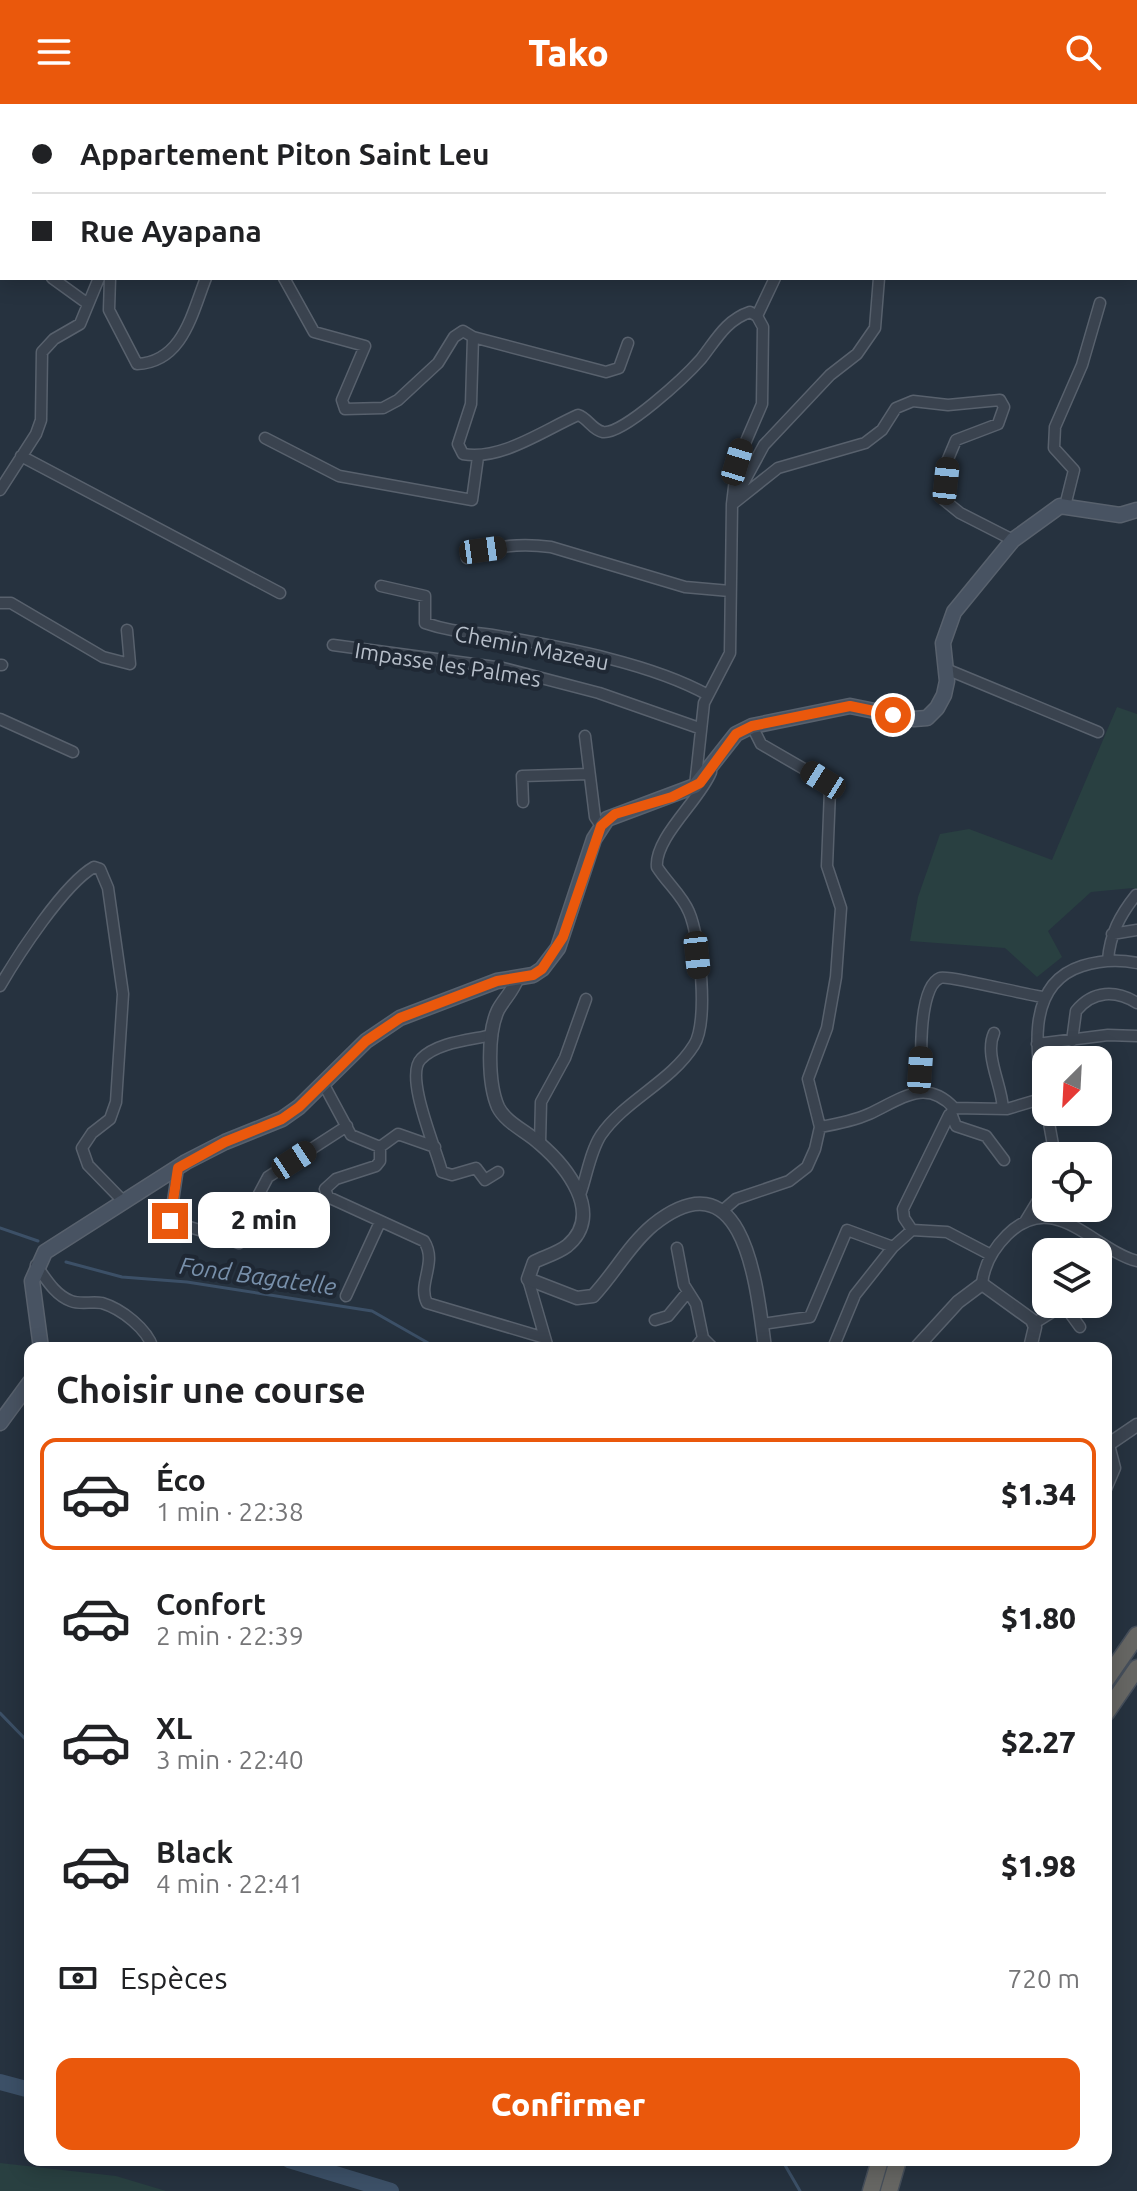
<!DOCTYPE html>
<html lang="fr">
<head>
<meta charset="utf-8">
<style>
  body { margin:0; font-family:Ubuntu,sans-serif; background:#f6f6f6; color:#202124; height:100vh; display:flex; flex-direction:column; font-size:30px; white-space:nowrap }
  * { box-sizing:border-box; margin:0 }
  p { font-size:26px; color:#757577 }
  .icon { flex:none; width:44px; height:44px; fill:none; stroke:currentColor; stroke-width:2; stroke-linecap:round; stroke-linejoin:round }
  .map { position:relative; flex:1; overflow:hidden }
  .side { position:absolute; left:24px; top:1238px; width:1088px; height:824px; display:flex; flex-direction:column; background:#fff; border-radius:16px; box-shadow:0 4px 20px #0003 }
  .side>* { flex:none }
  .banner { position:absolute; left:0px; top:0px; width:1138px; height:176px; box-shadow:0 4px 20px #0003; display:grid; align-content:center; height:176px; padding:0 32px; background:#fff }
  .needle { width:52px; rotate:204deg }
  .tools { position:absolute; left:1032px; top:942px; display:grid; gap:16px }
  .tools a { display:grid; place-items:center; width:80px; height:80px; border-radius:16px; background:#fff; box-shadow:0 4px 20px #0003; font-size:40px }
  .end { position:absolute; width:36px; height:36px; margin:-18px; border:10px solid #ea580c; background:#fff; box-shadow:0 0 0 4px #fff }
  .from { border-radius:50% }
  .bubble { position:absolute; height:56px; border-radius:16px; background:#fff; box-shadow:0 4px 20px #0003; font-size:26px; font-weight:800; line-height:56px; text-align:center }
  .car { position:absolute; width:24px; height:48px; margin:-24px -12px; border-radius:10px; box-shadow:0 0 6px 2px #0007; background:linear-gradient(#222 24%,#8ab4d8 0 40%,#222 0 76%,#8ab4d8 0 86%,#222 0) }
  .banner b { display:flex; align-items:center; gap:28px; height:76px; font-size:30px }
  .banner b+b { border-top:2px solid #e0e0e0 }
  .banner i { width:20px; height:20px; background:#202124 }
  ul { padding:0; list-style:none }
  li { display:flex; align-items:center; gap:24px; height:112px; margin:0 16px 12px; padding:0 16px; border:4px solid transparent; border-radius:16px }
  li div { flex:1 }
  li b { display:block; font-size:30px }
  li em { font-style:normal; font-weight:800 }
  li.active { border-color:#ea580c }
  li>.icon { width:72px; height:72px; stroke-width:1.5 }
  h2 { padding:0 32px; font-size:36px; line-height:96px }
  .pay { display:flex; align-items:center; gap:20px; height:88px; padding:0 32px; font-size:30px }
  .pay p { margin-inline-start:auto }
  .primary-button { display:flex; gap:16px; margin-top:auto; padding:16px 32px }
  .primary-button a { flex:1; height:92px; border-radius:16px; background:#ea580c; color:#fff; font-size:32px; font-weight:800; line-height:92px; text-align:center }
  header { display:flex; justify-content:space-between; align-items:center; height:104px; padding:0 32px; background:#ea580c; color:#fff; font-size:36px; font-weight:800 }
  .map>svg:first-child { display:block }
  .green { fill:#294041 }
  .lines { fill:none; stroke-linecap:round; stroke-linejoin:round }
  .stream { stroke:#3c5067; stroke-width:3 }
  .river { stroke:#3c5067; stroke-width:16 }
  .minor-casing { stroke:#58616d; stroke-width:13 }
  .tertiary-casing { stroke:#58616d; stroke-width:15 }
  .secondary-casing { stroke:#58616d; stroke-width:17 }
  .trunk-casing { stroke:#454e5a; stroke-width:19 }
  .minor { stroke:#3a434f; stroke-width:10 }
  .tertiary { stroke:#3a434f; stroke-width:12 }
  .secondary { stroke:#485362; stroke-width:14 }
  .trunk { stroke:#666663; stroke-width:16 }
  .route { stroke:#ea580c; stroke-width:10 }
  .labels { text-anchor:middle; dominant-baseline:central; stroke-width:8; stroke-linejoin:round; paint-order:stroke }
  .street-label { font-size:22px; fill:#b7bfca; stroke:#1f2834 }
  .water-label { font-size:24px; font-style:italic; fill:#7890ab; stroke:#1f2834 }
</style>
</head>
<body>
<header><svg class="icon" aria-label="menu" viewBox="0 0 24 24"><path d="M4 6h16M4 12h16M4 18h16"/></svg>Tako<svg class="icon" aria-label="search" viewBox="0 0 24 24"><circle cx="10" cy="10" r="6"/><path d="M15 15l6 6"/></svg></header>
<div class="map">
<svg width="1137" height="2087" viewBox="0 0 1137 2087">
  <rect width="100%" height="100%" fill="#26323f"/>
  <!-- green -->
  <path class="green" d="M1117 603 1137 610V788L1133 784 1091 788 1048 827 1062 853 1037 873 1005 844 910 837 918 793 940 730 969 725 1052 756Z
    M0 2059 116 2072 166 2087H0Z"/>
  <g class="lines">
    <!-- stream -->
    <path class="stream" d="M485 0 488 2
      M1136 169 1137 170
      M0 1124 38 1137
      M66 1158 122 1173 187 1178 372 1207 437 1244
      M0 1609 30 1640
      M782 2056 800 2087"/>
    <!-- river -->
    <path class="river" d="M0 1978 30 1986
      M289 2056 391 2087"/>
    <!-- minor casing -->
    <g class="minor-casing">
      <path id="minor" d="M194 0 198 2
        M89 2 90 0
        M290 2V0
        M996 2 997 0
        M0 145 2 146
        M52 174 88 200
        M110 174 109 206 137 260C183 258 192 209 206 174
        M284 174 314 228 365 242 342 296 345 305 383 304 398 296 438 259 454 233 463 227 473 233 471 300 458 340 463 350C501 357 544 326 578 311 588 314 592 326 603 328 623 331 686 272 701 255 716 236 726 216 750 208L757 212 763 223 762 300 737 358 732 400
        M757 212 775 174
        M473 233 606 268 619 264 628 239
        M265 334 339 372 472 396 478 353
        M21 352 280 489
        M0 386 36 330 41 316 42 248 54 235 80 220 99 174
        M734 399 778 364 865 339 882 326 896 304 913 297 948 301 1000 296 1004 303 998 320 956 336 948 355 944 396 960 409 1013 436
        M1065 402 1074 366 1054 344 1055 323 1082 261 1100 199
        M467 454C493 441 522 439 551 443L685 483 730 487
        M381 482 425 492V519C457 530 474 527 504 533 567 544 652 560 708 591
        M0 499H11L103 553 130 560 127 526
        M333 541 503 564 599 589 699 624
        M0 561H2
        M946 565 1098 628
        M0 615 73 648
        M585 632 595 713 601 722
        M695 682 704 599 730 549 732 400 764 341 830 271 857 250 875 224 879 174
        M523 698 522 672 589 670
        M1112 830 1137 826
        M1108 856C1110 830 1120 811 1136 791
        M0 882C18 851 64 780 94 763L100 765 108 784 123 890 116 998 110 1015 92 1029 82 1044 88 1061 123 1097
        M994 929C984 951 1002 981 1003 1005
        M492 931C471 936 437 938 421 955 404 972 436 1044 442 1068L452 1071 476 1064 485 1076 498 1068
        M1072 937 1076 907C1093 886 1116 886 1137 899
        M1037 940 1108 931 1137 932
        M323 979 351 1031 380 1043V1057L376 1062 336 1075 325 1085 328 1093 424 1137C438 1159 417 1179 427 1199L545 1234
        M924 987C920 966 917 883 940 874 948 871 1027 891 1043 893
        M954 1004 1007 1005 1044 994
        M1046 1004C1037 956 1022 881 1082 862 1101 856 1118 855 1137 859
        M1047 1008 1055 1052
        M951 1009 956 1022 986 1032 1004 1056
        M820 1023C837 1020 853 1017 869 1010 900 996 925 973 954 1004
        M540 1039 541 998 565 954 586 895
        M380 1043 398 1030 435 1043
        M178 1064 170 1117 222 1133 232 1109 250 1107 268 1073 347 1022
        M581 1088C587 1070 591 1046 601 1031 625 996 671 978 694 941 709 918 700 833 689 808 682 791 667 779 657 763 654 734 700 696 711 668
        M722 1107 736 1095 789 1077 807 1063 815 1045 820 1023 808 975 827 924 836 873 841 804 827 762 830 686 823 676 761 640 752 622
        M1026 1116 1046 1083
        M912 1126 904 1114 903 1105 949 1011
        M222 1133 239 1139 246 1122 229 1114
        M677 1144 684 1181 696 1200 703 1234 713 1244
        M36 1161C46 1175 55 1191 71 1197 81 1201 92 1197 102 1199 122 1205 147 1225 153 1244
        M528 1175 548 1244
        M982 1180C984 1160 993 1145 1007 1131 1054 1084 1094 1146 1137 1157
        M346 1192 380 1118
        M655 1216 668 1212 687 1189
        M762 1220 810 1213 847 1126 893 1143
        M1033 1220 1057 1205H1067L1080 1223
        M695 1244 703 1234
        M833 1244 855 1191 893 1143 912 1126 947 1128 991 1151
        M1106 1385 1115 1364 1109 1341"/>
    </g>
    <!-- tertiary casing -->
    <g class="tertiary-casing">
      <path id="tertiary" d="M517 875C513 887 504 895 498 906 487 929 488 980 498 1003 506 1019 526 1027 539 1039 565 1061 606 1110 567 1142 558 1149 544 1153 534 1158L528 1175 577 1194 593 1192C614 1170 629 1141 653 1121 746 1047 757 1186 765 1244
        M916 1244 958 1198 982 1180 1032 1216 1035 1223 1030 1244
        M1106 1342 1137 1321"/>
    </g>
    <!-- secondary casing -->
    <g class="secondary-casing">
      <path id="secondary" d="M41 1244 32 1177 45 1148 186 1058 225 1038 282 1015 299 1003 366 937 400 914 497 877 533 871 542 865 558 844 594 735 607 715 695 682 736 630 752 622 850 602 914 615 927 614 937 604 944 591 947 577 943 539 954 508 1013 436 1060 402 1120 411 1137 406
        M0 1319 30 1278"/>
    </g>
    <!-- trunk casing -->
    <g class="trunk-casing">
      <path id="trunk" d="M1106 1576 1137 1531
        M1106 1609 1137 1564
        M871 2087 880 2056
        M889 2087 898 2056"/>
    </g>
    <!-- minor -->
    <use href="#minor" class="minor"/>
    <!-- tertiary -->
    <use href="#tertiary" class="tertiary"/>
    <!-- secondary -->
    <use href="#secondary" class="secondary"/>
    <!-- trunk -->
    <use href="#trunk" class="trunk"/>
  </g>
  <g class="lines">
    <!-- route -->
    <path class="route" d="M170 1117 178 1064 225 1038 282 1015 299 1003 366 937 400 914 497 877 533 871 542 865 563 833 601 722 615 710 672 693 700 679 736 630 752 622 850 602 893 611"/>
  </g>
  <g class="labels">
    <!-- street labels -->
    <g class="street-label">
      <text transform="translate(532 543) rotate(11)">Chemin Mazeau</text>
      <text transform="translate(448 560) rotate(9)">Impasse les Palmes</text>
    </g>
    <!-- water labels -->
    <g class="water-label">
      <text transform="translate(258 1172) rotate(8)">Fond Bagatelle</text>
    </g>
  </g>
</svg>
<div class="tools">
<a><svg class="needle" viewBox="-14 -14 28 28"><path d="M0-13l5 13h-10z" fill="#e53935"/><path d="M0 13l5-13h-10z" fill="#757577"/></svg></a>
<a><svg class="icon" aria-label="locate" viewBox="0 0 24 24"><circle cx="12" cy="12" r="6"/><path d="M12 2v4M12 18v4M2 12h4M18 12h4"/></svg></a>
<a><svg class="icon" aria-label="layers" viewBox="0 0 24 24"><path d="M12 4l9 5-9 5-9-5zM3 14l9 5 9-5"/></svg></a>
</div>
<i class="end from" style="left:893px;top:611px"></i>
<i class="end" style="left:170px;top:1117px"></i>
<div class="bubble" style="left:198px;top:1088px;width:132px">2 min</div>
<i class="car" style="left:737px;top:358px;rotate:17deg"></i>
<i class="car" style="left:946px;top:377px;rotate:6deg"></i>
<i class="car" style="left:483px;top:446px;rotate:82deg"></i>
<i class="car" style="left:823px;top:676px;rotate:302deg"></i>
<i class="car" style="left:697px;top:851px;rotate:174deg"></i>
<i class="car" style="left:920px;top:966px;rotate:4deg"></i>
<i class="car" style="left:294px;top:1056px;rotate:57deg"></i>
<div class="banner">
<b><i class="from"></i>Appartement Piton Saint Leu</b>
<b><i></i>Rue Ayapana</b>
</div>
<section class="side">
<h2>Choisir une course</h2>
<ul>
<li class="active"><svg class="icon" aria-label="car" viewBox="0 0 24 24"><path d="M5 17H2v-5l4-1 3-4h7l3 4 3 1v5h-3M9 17h6M6 11h13"/><circle cx="7" cy="17" r="2"/><circle cx="17" cy="17" r="2"/></svg><div><b>Éco</b><p>1 min · 22:38</p></div><em>$1.34</em></li>
<li><svg class="icon" aria-label="car" viewBox="0 0 24 24"><path d="M5 17H2v-5l4-1 3-4h7l3 4 3 1v5h-3M9 17h6M6 11h13"/><circle cx="7" cy="17" r="2"/><circle cx="17" cy="17" r="2"/></svg><div><b>Confort</b><p>2 min · 22:39</p></div><em>$1.80</em></li>
<li><svg class="icon" aria-label="car" viewBox="0 0 24 24"><path d="M5 17H2v-5l4-1 3-4h7l3 4 3 1v5h-3M9 17h6M6 11h13"/><circle cx="7" cy="17" r="2"/><circle cx="17" cy="17" r="2"/></svg><div><b>XL</b><p>3 min · 22:40</p></div><em>$2.27</em></li>
<li><svg class="icon" aria-label="car" viewBox="0 0 24 24"><path d="M5 17H2v-5l4-1 3-4h7l3 4 3 1v5h-3M9 17h6M6 11h13"/><circle cx="7" cy="17" r="2"/><circle cx="17" cy="17" r="2"/></svg><div><b>Black</b><p>4 min · 22:41</p></div><em>$1.98</em></li>
</ul>
<div class="pay"><svg class="icon" aria-label="cash" viewBox="0 0 24 24"><path d="M3 7h18v10H3z"/><circle cx="12" cy="12" r="2"/></svg>Espèces<p>720 m</p></div>
<div class="primary-button"><a>Confirmer</a></div>
</section>
</div>
</body>
</html>
